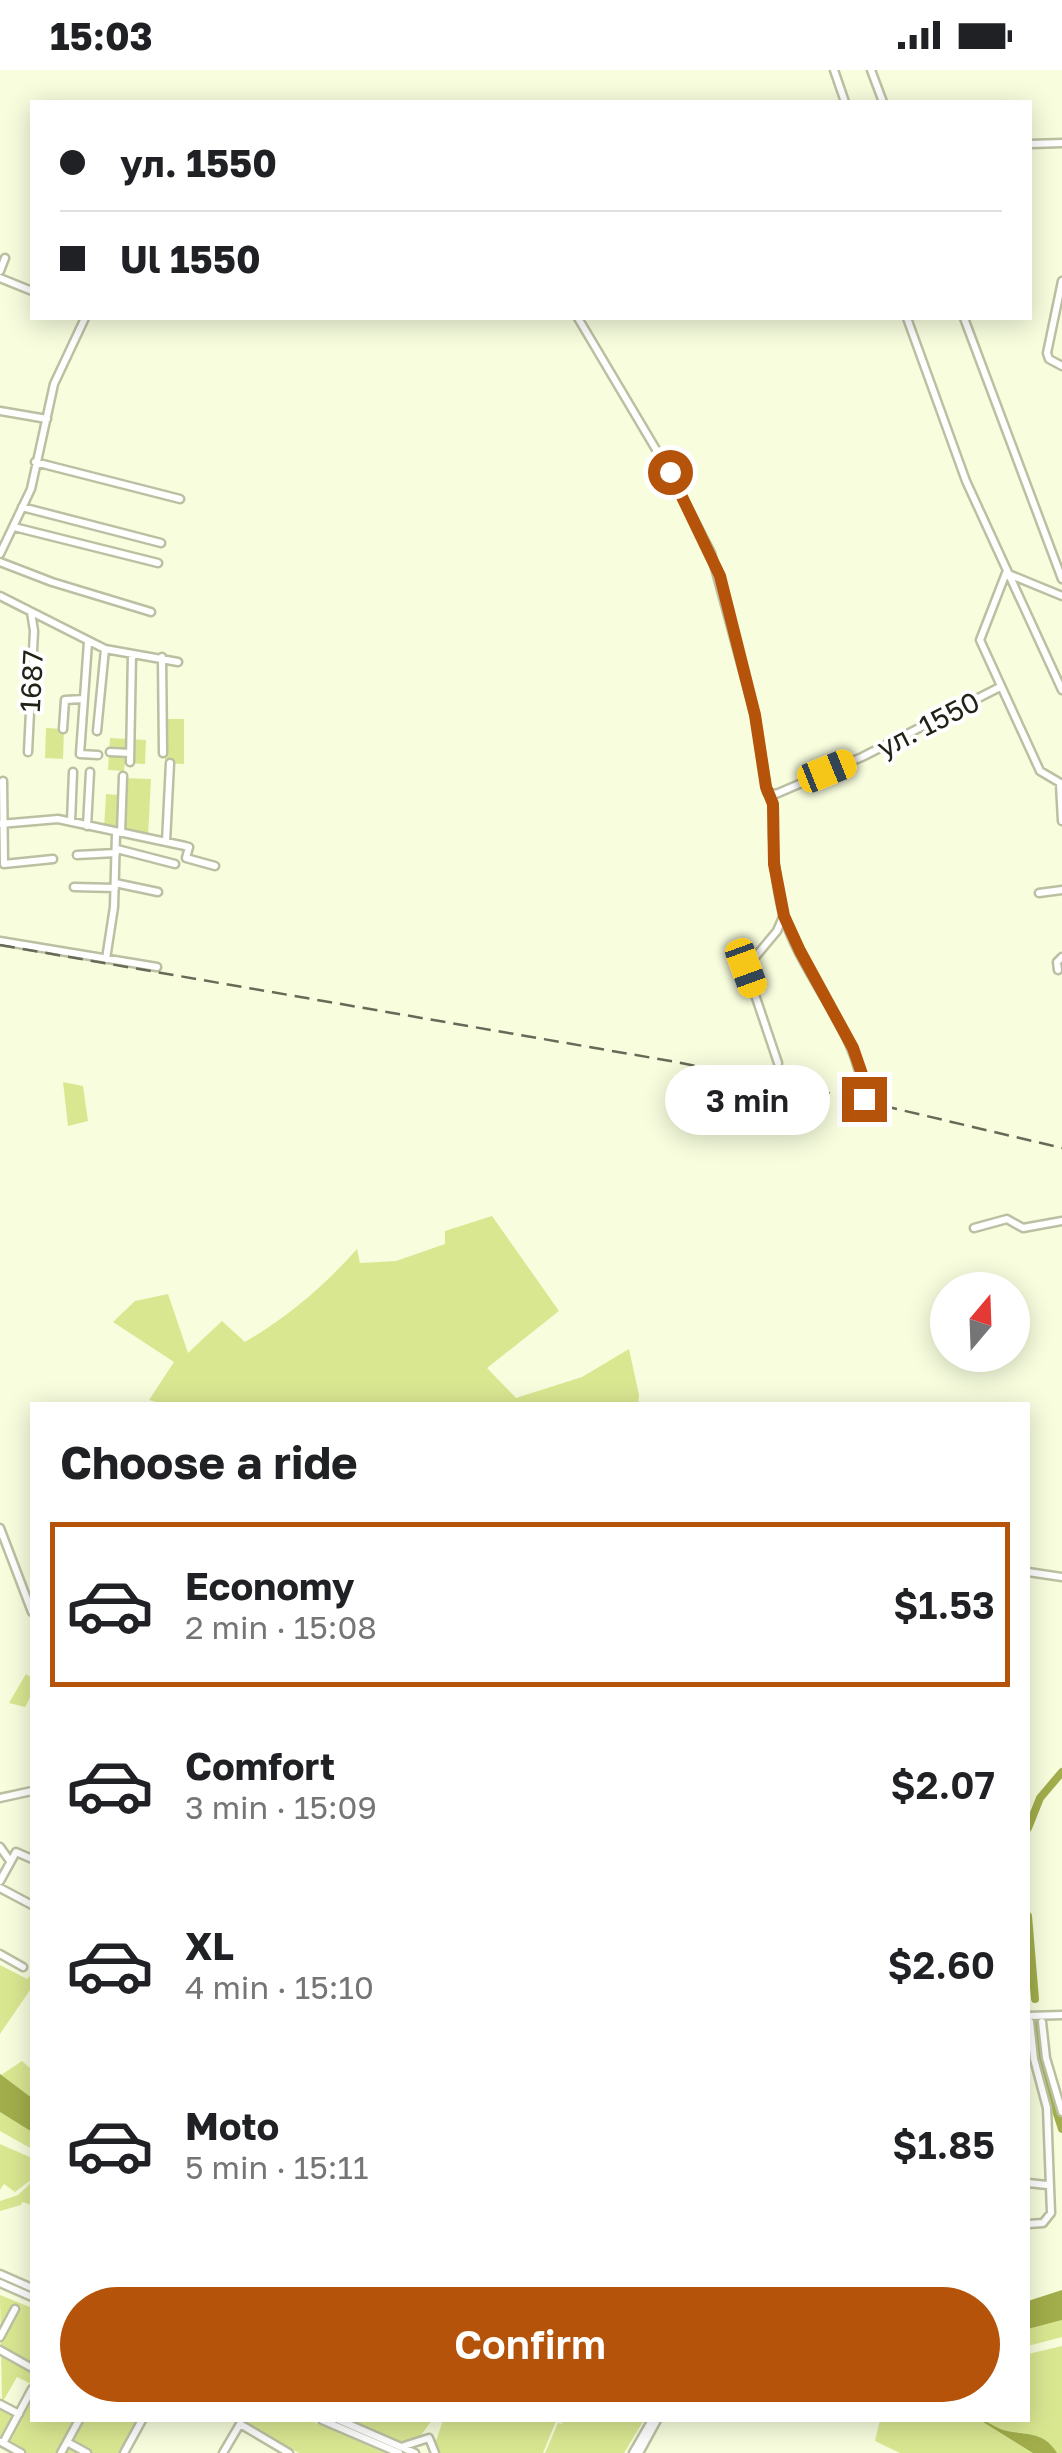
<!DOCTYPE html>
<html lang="en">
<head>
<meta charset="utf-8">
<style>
  body { margin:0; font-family:"Golos Text",sans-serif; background:#f6f6f6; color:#202124; height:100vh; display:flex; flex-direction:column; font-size:38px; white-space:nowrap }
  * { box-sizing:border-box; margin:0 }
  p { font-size:32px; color:#757577 }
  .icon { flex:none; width:55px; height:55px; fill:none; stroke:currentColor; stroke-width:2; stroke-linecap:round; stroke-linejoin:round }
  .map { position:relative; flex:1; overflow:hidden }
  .panel { position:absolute; left:30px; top:1332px; width:1000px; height:1020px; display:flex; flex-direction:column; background:#fff; border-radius:0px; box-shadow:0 5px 25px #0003 }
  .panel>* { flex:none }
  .guide { position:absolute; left:30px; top:30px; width:1002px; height:220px; border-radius:0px; box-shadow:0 5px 25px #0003; display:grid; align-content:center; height:220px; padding:0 30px; background:#fff }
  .needle { width:65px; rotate:19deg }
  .controls { position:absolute; left:930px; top:1202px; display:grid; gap:20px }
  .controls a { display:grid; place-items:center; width:100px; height:100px; border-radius:50%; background:#fff; box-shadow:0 5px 25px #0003; font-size:50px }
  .end { position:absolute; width:45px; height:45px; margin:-22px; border:12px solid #b45309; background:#fff; box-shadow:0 0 0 5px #fff }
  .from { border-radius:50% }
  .bubble { position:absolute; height:70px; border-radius:35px; background:#fff; box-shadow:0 5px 25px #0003; font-size:32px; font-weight:600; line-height:70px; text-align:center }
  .car { position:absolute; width:30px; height:60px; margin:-30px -15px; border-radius:12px; box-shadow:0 0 8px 2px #0007; background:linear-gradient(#f5c518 24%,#345 0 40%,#f5c518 0 76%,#345 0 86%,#f5c518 0) }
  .guide b { display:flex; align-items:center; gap:35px; height:95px; font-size:38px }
  .guide b+b { border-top:2px solid #e0e0e0 }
  .guide i { width:25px; height:25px; background:#202124 }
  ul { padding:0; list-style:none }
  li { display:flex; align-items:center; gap:30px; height:165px; margin:0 20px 15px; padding:0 10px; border:5px solid transparent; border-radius:0px }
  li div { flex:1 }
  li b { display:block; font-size:38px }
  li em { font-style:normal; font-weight:600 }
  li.active { border-color:#b45309 }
  li>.icon { width:90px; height:90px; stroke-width:1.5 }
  h2 { padding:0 30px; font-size:45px; line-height:120px }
  .action { display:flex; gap:20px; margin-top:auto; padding:20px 30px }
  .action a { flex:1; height:115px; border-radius:60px; background:#b45309; color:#fff; font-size:40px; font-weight:600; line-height:115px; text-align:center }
  .status { display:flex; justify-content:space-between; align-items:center; height:70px; padding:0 50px; background:#fff; direction:ltr }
  .status svg { height:28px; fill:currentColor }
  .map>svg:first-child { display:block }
  .green { fill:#dae791 }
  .water { fill:#a2ae4b }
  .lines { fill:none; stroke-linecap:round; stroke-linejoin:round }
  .river { stroke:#a2ae4b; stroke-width:8 }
  .minor-casing { stroke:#bbc0a2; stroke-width:11 }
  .minor { stroke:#fff; stroke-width:6 }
  .rail { stroke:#666a57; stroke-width:2.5; stroke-dasharray:15 8; stroke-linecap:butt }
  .route { stroke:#b45309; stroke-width:12 }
  .labels { text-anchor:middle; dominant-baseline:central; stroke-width:8; stroke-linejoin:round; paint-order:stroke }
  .street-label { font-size:28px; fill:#212317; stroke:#fff }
</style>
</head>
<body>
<div class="status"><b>15:03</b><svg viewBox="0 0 49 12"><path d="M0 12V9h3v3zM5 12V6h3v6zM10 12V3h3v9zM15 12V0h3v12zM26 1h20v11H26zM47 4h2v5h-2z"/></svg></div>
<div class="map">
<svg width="1062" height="2383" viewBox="0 0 1062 2383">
  <rect width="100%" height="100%" fill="#f7fddd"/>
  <!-- green -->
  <path class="green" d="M165 649H184V694L165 693Z
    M46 658 64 659 63 689 45 688Z
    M110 668 146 670 145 694 125 693 124 701 108 700Z
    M124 708 151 709 148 767 122 761Z
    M106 724 121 725 120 761 104 759Z
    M63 1012 83 1016 88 1051 68 1056Z
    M492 1146 559 1241 487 1298 516 1328 582 1307 629 1279 639 1325 638 1335H165L149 1330 174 1292 113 1252 135 1231 168 1224 188 1283 222 1251 245 1272C289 1246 323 1217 357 1179L360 1193 396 1191 445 1174V1161Z
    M26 1604 32 1608V1624L25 1637 9 1633Z
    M0 1895 27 1909 32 1903V1917L0 1964Z
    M22 1991 32 2000V2028L1 2005Z
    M0 2042 32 2062V2079L0 2061Z
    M0 2074 32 2088V2109L15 2122 4 2114 0 2120Z
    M32 2112V2135L22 2132 21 2135 0 2141V2131L18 2125Z
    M0 2225 32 2238V2311L31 2314 17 2307 2 2333Z
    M1062 2250V2267L1028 2276V2259Z
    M1062 2276V2383H900L875 2371 880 2350H1028V2284Z
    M32 2319V2350H142L124 2383H21L3 2373 5 2364 0 2367V2335L15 2346Z
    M241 2350H309L385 2383H299Z
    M350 2350H432L417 2371 402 2374Z
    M443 2350H555L556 2351 543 2383H438L436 2371Z
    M559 2350H644L624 2383H545L558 2353 563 2354Z"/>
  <!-- water -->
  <path class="water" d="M0 2004 32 2028V2062L0 2042Z
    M1062 2220V2250L1028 2259V2231Z
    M980 2350C988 2351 994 2357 1003 2360 1025 2366 1043 2360 1057 2383H1033Z"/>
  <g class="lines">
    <!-- river -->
    <path class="river" d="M1028 1758 1040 1728 1062 1702
      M1028 1846 1035 1929
      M1037 1947 1044 2003 1062 2059"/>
    <!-- minor casing -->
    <g class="minor-casing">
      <path id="minor" d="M834 0 845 32
        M871 0 883 32
        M1030 74 1062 73
        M0 201 5 188
        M0 208 32 221
        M1062 211 1047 283 1049 289 1062 296
        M578 248 670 403 711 483 755 645 767 722 776 724 862 687 1000 617
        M907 248 966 411 1062 620
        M964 248 1062 509
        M0 341 47 349
        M35 392 180 429
        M22 437 161 473
        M14 457 158 493
        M0 484 31 419 54 314 85 248
        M0 492 52 512 151 542
        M0 526 105 579 178 592
        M1062 526 1006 503 980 570 1040 701 1062 714
        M88 572 80 684 98 685
        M162 587 163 683
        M63 659 65 630 84 629
        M97 661 105 579
        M28 682 34 561 31 542
        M110 682 130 683
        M130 692 132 584
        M3 711 4 794 53 789
        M1060 714 1062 751
        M771 725C774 737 773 750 773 763 774 791 776 820 784 847 805 912 858 959 864 1029
        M71 752 73 702
        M0 754 58 749 185 776 189 777 186 788 215 796
        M87 756 90 702
        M121 763 123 706
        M166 772 170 693
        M117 779 175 794
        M77 785 116 783
        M115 813 158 822
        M74 817 115 818
        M1039 823 1062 820
        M0 871 157 897
        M106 889 114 837 116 763
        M1058 900 1057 892 1062 887
        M778 993 746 898 777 861 783 847
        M974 1158 1007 1149 1023 1158 1062 1151
        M0 1458 32 1542
        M1028 1502 1062 1507
        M0 1728 32 1721
        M0 1777 10 1791
        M0 1811 16 1782 32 1789
        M0 1818 32 1835
        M0 1884 23 1897
        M1028 1946 1062 1945
        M1042 1952 1046 1988 1062 2042
        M1028 2113 1047 2115
        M1028 2154 1043 2153 1051 2143 1047 2038 1034 1989 1030 1952
        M0 2204 32 2218
        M0 2213 32 2227
        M0 2267 15 2239
        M0 2280 32 2298
        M0 2334 19 2344
        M322 2350 399 2383
        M339 2350 415 2383
        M1 2372 21 2383
        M67 2372 87 2383
        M3 2373 32 2319
        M404 2376 429 2368 435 2383
        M61 2383 79 2350
        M124 2383 142 2350
        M223 2383 240 2354 289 2383
        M633 2383 652 2350
        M639 2383 657 2350"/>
    </g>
    <!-- minor -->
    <use href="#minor" class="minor"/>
    <!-- rail -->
    <path class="rail" d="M0 875 676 992 808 1018 1062 1078"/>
  </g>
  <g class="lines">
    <!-- route -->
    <path class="route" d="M670 402 720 506 755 645 766 717 773 734 774 794 784 846 800 881 853 978 862 1004 864 1029"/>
  </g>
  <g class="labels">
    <!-- street labels -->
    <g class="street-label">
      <text transform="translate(31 611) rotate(-87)">1687</text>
      <text transform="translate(928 654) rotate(-27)">ул. 1550</text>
    </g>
  </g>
</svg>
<div class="controls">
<a><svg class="needle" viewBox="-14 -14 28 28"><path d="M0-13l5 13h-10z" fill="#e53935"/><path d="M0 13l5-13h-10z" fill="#757577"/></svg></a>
</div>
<i class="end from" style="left:670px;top:402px"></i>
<i class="end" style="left:864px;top:1029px"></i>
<div class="bubble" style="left:665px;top:995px;width:165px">3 min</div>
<i class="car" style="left:827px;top:701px;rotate:68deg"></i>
<i class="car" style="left:746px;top:898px;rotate:160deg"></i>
<div class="guide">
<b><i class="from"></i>ул. 1550</b>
<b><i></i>Ul 1550</b>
</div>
<section class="panel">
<h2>Choose a ride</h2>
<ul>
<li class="active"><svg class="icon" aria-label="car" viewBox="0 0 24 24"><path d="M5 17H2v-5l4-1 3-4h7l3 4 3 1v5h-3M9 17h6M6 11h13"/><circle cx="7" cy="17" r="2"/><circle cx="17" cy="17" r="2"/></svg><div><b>Economy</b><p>2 min · 15:08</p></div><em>$1.53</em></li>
<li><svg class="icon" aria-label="car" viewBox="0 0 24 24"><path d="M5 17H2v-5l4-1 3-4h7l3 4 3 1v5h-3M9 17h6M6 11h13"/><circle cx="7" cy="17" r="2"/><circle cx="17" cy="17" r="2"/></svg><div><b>Comfort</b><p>3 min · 15:09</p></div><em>$2.07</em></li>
<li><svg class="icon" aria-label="car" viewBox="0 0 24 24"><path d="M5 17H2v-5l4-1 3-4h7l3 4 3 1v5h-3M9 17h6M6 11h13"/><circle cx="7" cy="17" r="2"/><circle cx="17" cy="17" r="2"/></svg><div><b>XL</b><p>4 min · 15:10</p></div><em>$2.60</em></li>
<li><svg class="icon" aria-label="car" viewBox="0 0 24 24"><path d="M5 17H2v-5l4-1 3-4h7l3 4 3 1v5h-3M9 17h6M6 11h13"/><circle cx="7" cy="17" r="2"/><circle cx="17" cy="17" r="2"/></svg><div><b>Moto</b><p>5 min · 15:11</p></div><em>$1.85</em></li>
</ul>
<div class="action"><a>Confirm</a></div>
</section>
</div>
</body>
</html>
